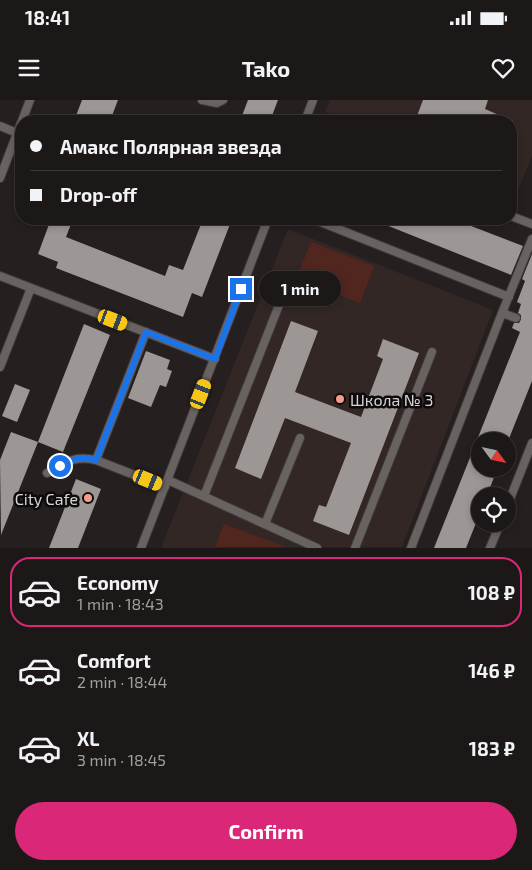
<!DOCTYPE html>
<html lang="en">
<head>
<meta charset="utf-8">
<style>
  body { margin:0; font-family:"Exo 2",sans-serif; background:#292524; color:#f1f3f6; height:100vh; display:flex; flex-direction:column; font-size:19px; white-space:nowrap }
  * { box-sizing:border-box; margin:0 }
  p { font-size:16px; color:#a0a0a1 }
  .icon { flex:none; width:28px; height:28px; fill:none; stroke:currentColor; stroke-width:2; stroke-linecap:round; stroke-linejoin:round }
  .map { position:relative; height:448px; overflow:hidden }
  .sheet { display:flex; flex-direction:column; background:#1c1817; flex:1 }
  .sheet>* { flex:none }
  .guide { position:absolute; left:15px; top:15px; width:502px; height:110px; border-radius:20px; box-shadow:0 2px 8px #0003,0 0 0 1px #3a3736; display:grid; align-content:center; height:110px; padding:0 15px; background:#1c1817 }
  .needle { width:32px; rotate:123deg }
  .buttons { position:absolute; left:471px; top:332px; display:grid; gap:10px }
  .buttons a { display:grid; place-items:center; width:45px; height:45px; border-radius:50%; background:#1c1817; box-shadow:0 2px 8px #0003,0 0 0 1px #3a3736; font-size:25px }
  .end { position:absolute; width:22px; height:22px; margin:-11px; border:6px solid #1a73e8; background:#fff; box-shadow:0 0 0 2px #fff }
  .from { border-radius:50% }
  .bubble { position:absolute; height:35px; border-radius:18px; background:#1c1817; box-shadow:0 2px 8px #0003,0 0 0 1px #3a3736; font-size:16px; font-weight:700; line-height:35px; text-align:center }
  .car { position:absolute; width:15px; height:30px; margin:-15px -8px; border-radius:6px; box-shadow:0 0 4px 1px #0007; background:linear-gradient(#f5c518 24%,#345 0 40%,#f5c518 0 76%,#345 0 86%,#f5c518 0) }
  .guide b { display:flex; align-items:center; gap:18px; height:48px; font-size:19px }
  .guide b+b { border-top:1px solid #3a3736 }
  .guide i { width:12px; height:12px; background:#f1f3f6 }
  ul { padding:9px 0 0; list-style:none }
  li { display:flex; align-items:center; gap:15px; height:70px; margin:0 10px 8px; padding:0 5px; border:2px solid transparent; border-radius:20px }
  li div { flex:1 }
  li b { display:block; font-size:19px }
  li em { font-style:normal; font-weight:700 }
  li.current { border-color:#db2777 }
  li>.icon { width:45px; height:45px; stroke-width:1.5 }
  .button { display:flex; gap:10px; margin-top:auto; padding:10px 15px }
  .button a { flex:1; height:58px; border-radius:30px; background:#db2777; color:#fff; font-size:20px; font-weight:700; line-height:58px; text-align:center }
  .status { display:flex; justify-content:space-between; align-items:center; height:35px; padding:0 25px; background:#1c1817; direction:ltr }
  .status svg { height:14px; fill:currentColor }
  header { display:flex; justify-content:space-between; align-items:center; height:65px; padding:0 15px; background:#1c1817; font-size:22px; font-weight:700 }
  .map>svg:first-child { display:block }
  .built { fill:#322725 }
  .green { fill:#51261e }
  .building { fill:#9c9695 }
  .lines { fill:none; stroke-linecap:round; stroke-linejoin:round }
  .lane-casing { stroke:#3e3a39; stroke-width:10 }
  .lane { stroke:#686261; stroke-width:8 }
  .route { stroke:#1a73e8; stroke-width:6 }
  .poi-dot { fill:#f49d8c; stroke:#0c0a0a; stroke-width:2 }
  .labels { text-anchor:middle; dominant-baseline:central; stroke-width:5; stroke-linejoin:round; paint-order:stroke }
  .poi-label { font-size:16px; fill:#d6d3d2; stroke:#0c0a0a; text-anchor:start }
</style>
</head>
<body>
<div class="status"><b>18:41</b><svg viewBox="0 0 49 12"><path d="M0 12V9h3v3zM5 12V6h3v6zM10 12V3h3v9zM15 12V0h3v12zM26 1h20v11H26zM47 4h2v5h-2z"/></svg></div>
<header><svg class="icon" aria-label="menu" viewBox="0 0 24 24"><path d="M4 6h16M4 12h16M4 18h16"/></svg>Tako<svg class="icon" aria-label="heart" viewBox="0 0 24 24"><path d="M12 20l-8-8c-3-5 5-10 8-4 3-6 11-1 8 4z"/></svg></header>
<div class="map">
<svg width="532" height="448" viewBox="0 0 532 448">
  <rect width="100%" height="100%" fill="#25201f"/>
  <!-- built -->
  <path class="built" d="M330 0H532V56L519 88 511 85V21H349L325 12Z
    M288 129 493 210 402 447 161 448Z"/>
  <!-- green -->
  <path class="green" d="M311 142 374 166 360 203 296 179Z
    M224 424 286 447H215Z"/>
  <!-- building -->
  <path class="building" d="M82 0H118L110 21H74Z
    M248 0H278L270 21H240Z
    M423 0H488L485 9 513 21H431L417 16Z
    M51 119H73L66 137 165 176 169 165 183 170 203 119H232L202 197 192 193 183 217 56 168 58 162 38 154Z
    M371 119H453L523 146 511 175Z
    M532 154V281L508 341H480V369H497L487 396H480V413L466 448H434L520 232 512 228 514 223H519L521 219V215L518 213 521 204 517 202 525 181 522 179Z
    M291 221 318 231 295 292 361 317 383 259 377 256 383 239 419 253 349 435 313 421 319 405 326 407 351 343 285 318 261 379 235 368Z
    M84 224 110 235 63 352 38 342Z
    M146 251 170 260 167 269 172 271 166 287 160 285 151 307 128 298Z
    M15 284 30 290 17 322 2 316Z
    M11 332 38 342 1 435 0 360Z
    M76 379 101 389 78 448H49Z"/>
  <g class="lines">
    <!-- lane casing -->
    <g class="lane-casing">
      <path id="lane" d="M202 0 217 3 223 0
        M22 21 30 0
        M305 21 313 0
        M0 26 17 33
        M0 78 21 23
        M511 116 532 124
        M313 119 509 197
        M0 176 215 259
        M516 218 502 213 532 139
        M146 232 96 360 165 387
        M0 267 31 188
        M47 373C66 363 73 355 96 360
        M168 380 317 448
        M204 396 281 200
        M508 404 532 343
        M265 424 300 338
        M141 448 268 119
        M355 448 432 252
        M411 448 502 213
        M490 448 500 424"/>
    </g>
    <!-- lane -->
    <use href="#lane" class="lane"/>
  </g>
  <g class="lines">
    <!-- route -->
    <path class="route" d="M60 366C75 358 80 357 96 360L146 232 215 259 241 189"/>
  </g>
  <!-- markers -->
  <g class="poi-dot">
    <circle cx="340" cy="299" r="5"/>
    <circle cx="88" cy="398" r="5"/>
  </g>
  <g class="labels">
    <!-- poi labels -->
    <g class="poi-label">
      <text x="350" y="299">Школа № 3</text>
      <text x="78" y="398" text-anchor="end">City Cafe</text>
    </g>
  </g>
</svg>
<div class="buttons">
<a><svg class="needle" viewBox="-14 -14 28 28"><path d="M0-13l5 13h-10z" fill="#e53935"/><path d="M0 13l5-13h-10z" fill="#a0a0a1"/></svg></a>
<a><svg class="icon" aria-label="locate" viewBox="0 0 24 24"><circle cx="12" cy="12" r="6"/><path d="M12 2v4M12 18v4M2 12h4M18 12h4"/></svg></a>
</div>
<i class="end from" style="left:60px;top:366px"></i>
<i class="end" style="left:241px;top:189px"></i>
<div class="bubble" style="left:259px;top:171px;width:82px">1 min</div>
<i class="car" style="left:113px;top:220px;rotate:111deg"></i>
<i class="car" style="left:201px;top:294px;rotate:21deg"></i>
<i class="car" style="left:148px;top:380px;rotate:112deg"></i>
<div class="guide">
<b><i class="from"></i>Амакс Полярная звезда</b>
<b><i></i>Drop-off</b>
</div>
</div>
<section class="sheet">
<ul>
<li class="current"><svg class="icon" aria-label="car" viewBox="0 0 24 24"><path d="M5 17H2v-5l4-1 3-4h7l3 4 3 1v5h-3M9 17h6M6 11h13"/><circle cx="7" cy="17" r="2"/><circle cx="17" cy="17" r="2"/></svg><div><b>Economy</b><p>1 min · 18:43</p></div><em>108 ₽</em></li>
<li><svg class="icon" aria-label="car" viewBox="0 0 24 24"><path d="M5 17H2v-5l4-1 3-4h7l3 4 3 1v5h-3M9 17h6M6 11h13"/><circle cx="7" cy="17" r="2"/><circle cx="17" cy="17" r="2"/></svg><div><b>Comfort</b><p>2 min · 18:44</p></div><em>146 ₽</em></li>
<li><svg class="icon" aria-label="car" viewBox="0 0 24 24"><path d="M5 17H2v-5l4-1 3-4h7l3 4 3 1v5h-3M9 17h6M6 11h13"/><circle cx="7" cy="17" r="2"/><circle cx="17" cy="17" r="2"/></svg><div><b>XL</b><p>3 min · 18:45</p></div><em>183 ₽</em></li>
</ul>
<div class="button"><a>Confirm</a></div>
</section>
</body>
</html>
